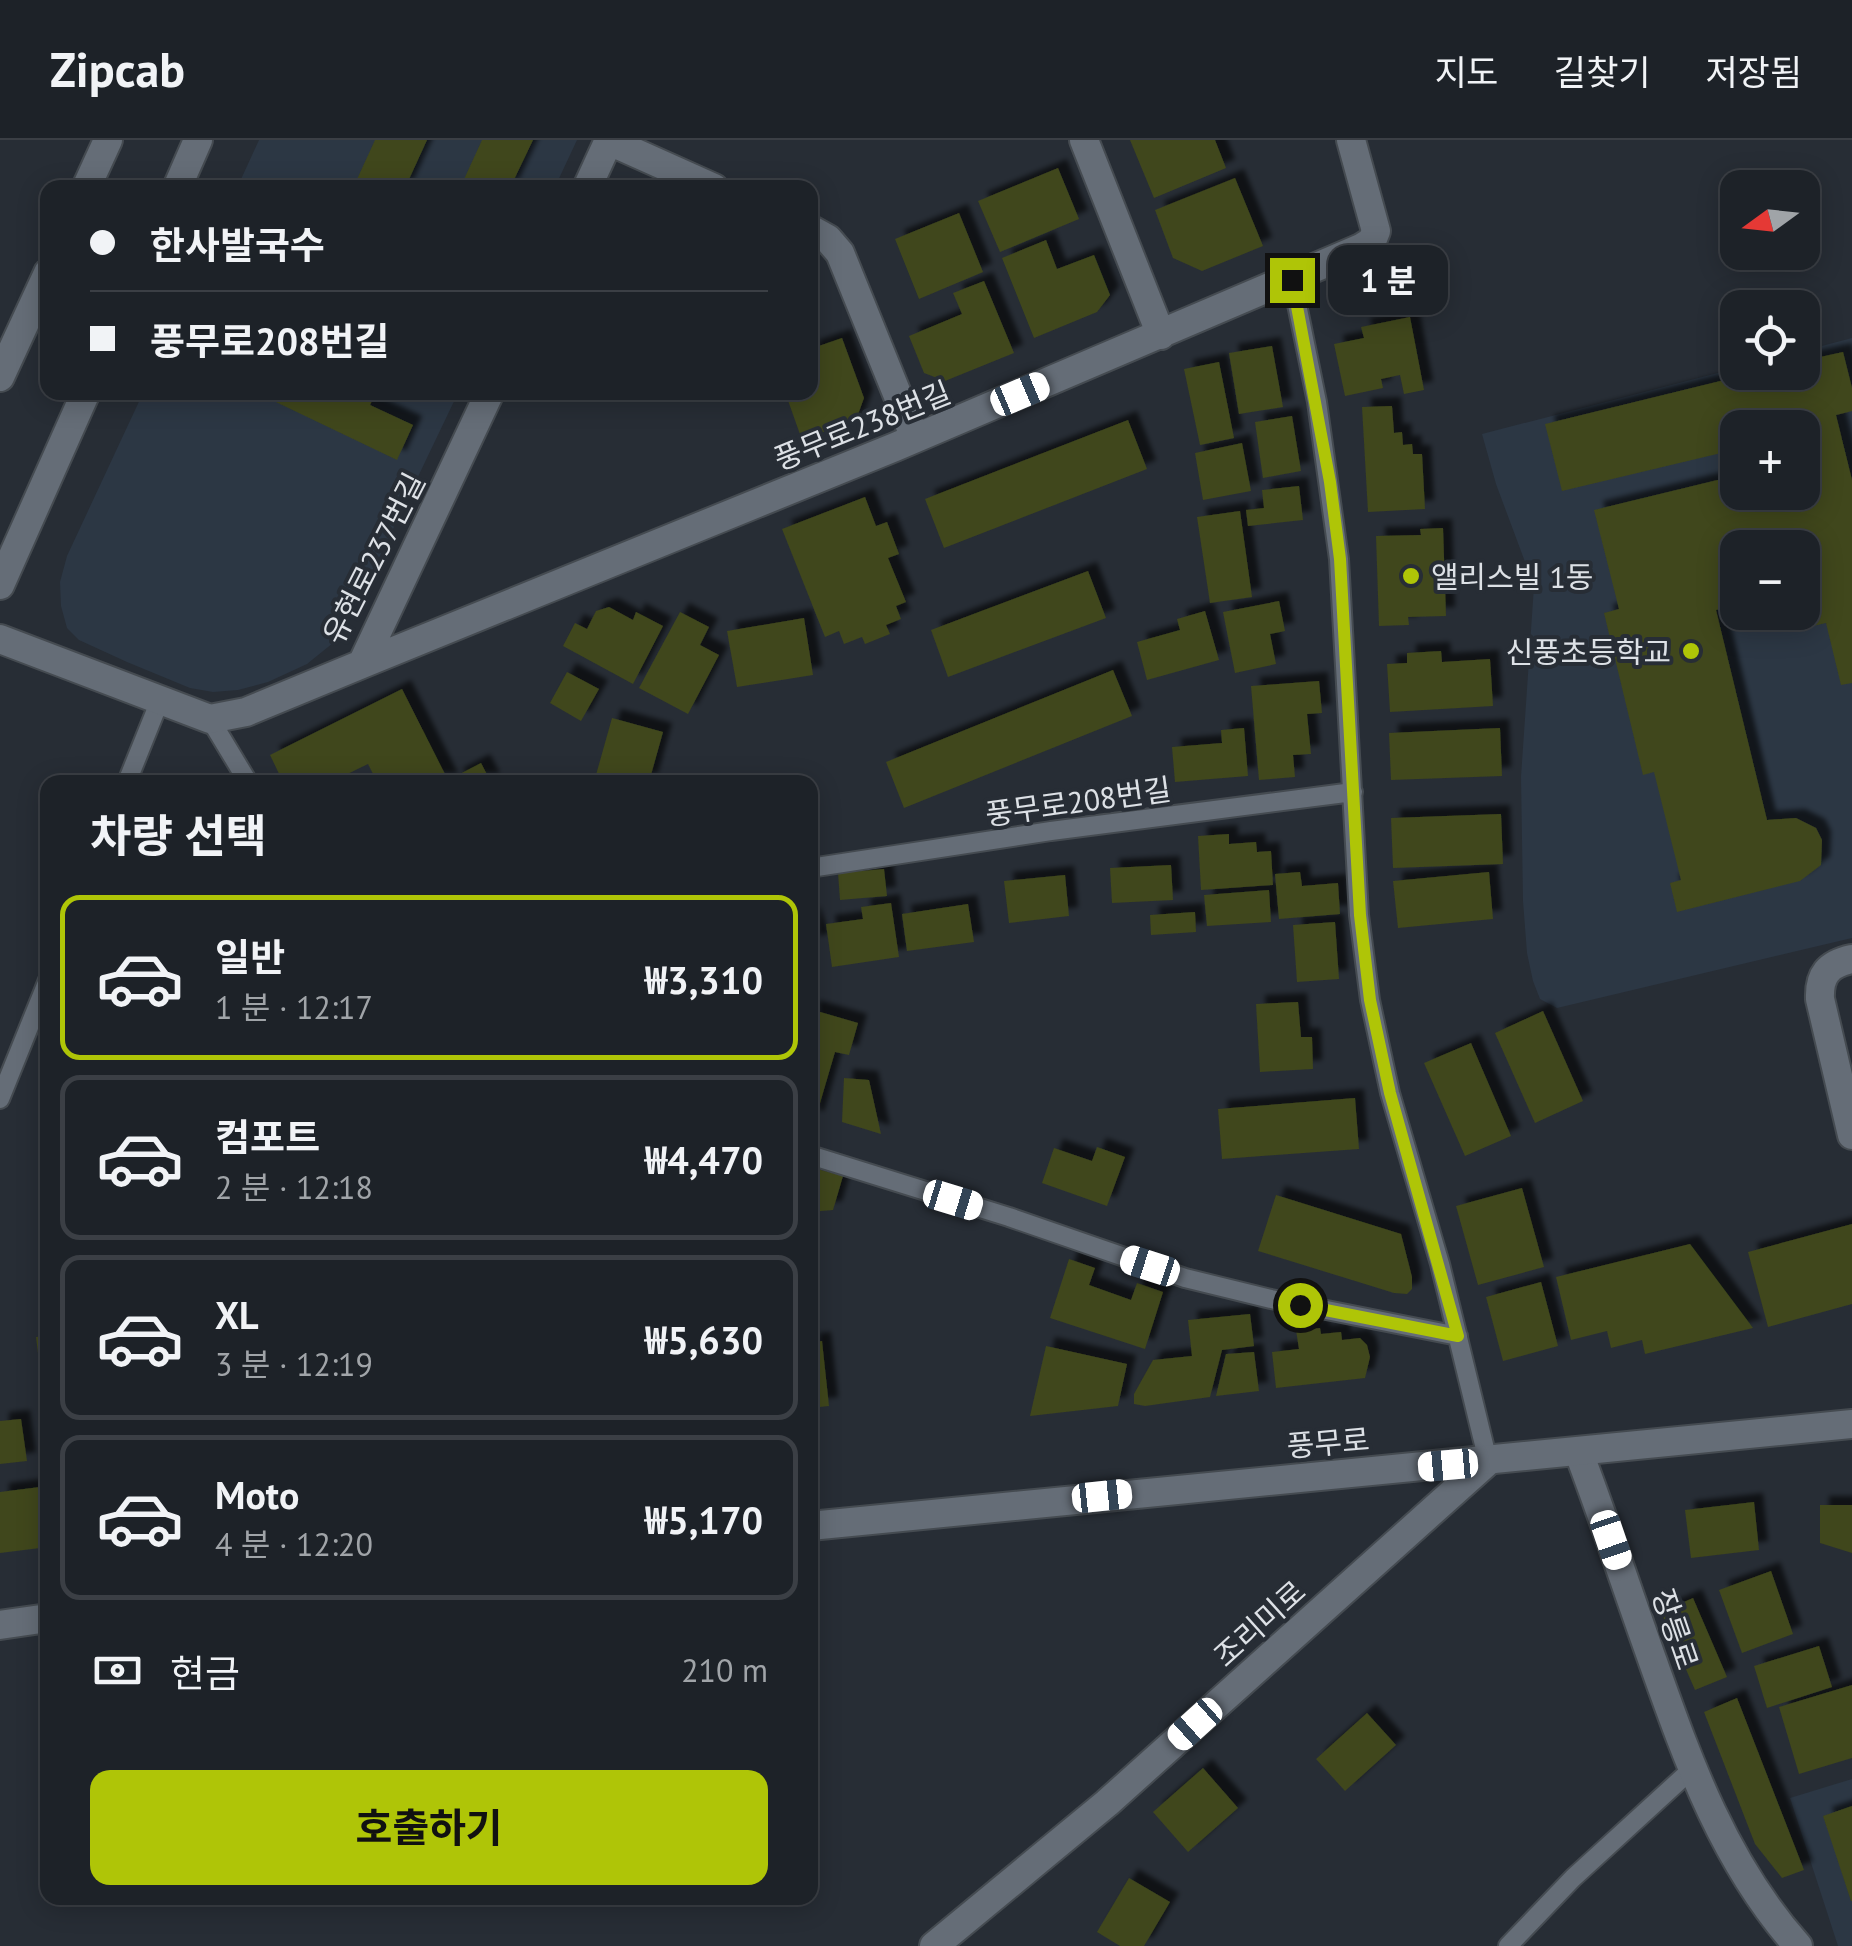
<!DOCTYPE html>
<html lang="ko">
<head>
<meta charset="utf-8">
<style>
  body { margin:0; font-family:"PT Sans","Noto Sans KR",sans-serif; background:#2a2f34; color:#f1f3f6; height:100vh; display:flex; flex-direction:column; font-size:38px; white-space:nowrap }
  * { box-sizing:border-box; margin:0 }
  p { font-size:32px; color:#a0a4a8 }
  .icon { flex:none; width:55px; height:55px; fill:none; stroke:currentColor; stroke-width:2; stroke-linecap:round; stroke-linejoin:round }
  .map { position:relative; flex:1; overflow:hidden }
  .sheet { position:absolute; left:40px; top:635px; width:778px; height:1130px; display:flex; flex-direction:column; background:#1d2228; border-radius:20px; box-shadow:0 5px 25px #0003,0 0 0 2px #3b3f45 }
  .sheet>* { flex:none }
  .top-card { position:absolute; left:40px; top:40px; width:778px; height:220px; border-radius:20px; box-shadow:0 5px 25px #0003,0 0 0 2px #3b3f45; display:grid; align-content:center; height:220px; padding:0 50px; background:#1d2228 }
  .needle { width:65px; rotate:255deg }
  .tools { position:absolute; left:1720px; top:30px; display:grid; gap:20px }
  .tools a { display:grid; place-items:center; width:100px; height:100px; border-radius:20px; background:#1d2228; box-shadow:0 5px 25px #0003,0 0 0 2px #3b3f45; font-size:50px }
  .end { position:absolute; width:45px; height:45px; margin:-22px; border:12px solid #afc507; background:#111; box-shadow:0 0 0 5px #111 }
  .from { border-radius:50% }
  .bubble { position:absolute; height:70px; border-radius:20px; background:#1d2228; box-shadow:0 5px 25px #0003,0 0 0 2px #3b3f45; font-size:32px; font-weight:700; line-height:70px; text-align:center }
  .car { position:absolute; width:30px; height:60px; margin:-30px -15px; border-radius:12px; box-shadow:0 0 8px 2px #0007; background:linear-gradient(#fff 24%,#345 0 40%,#fff 0 76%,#345 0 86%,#fff 0) }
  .top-card b { display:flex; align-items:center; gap:35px; height:95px; font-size:38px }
  .top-card b+b { border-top:2px solid #3b3f45 }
  .top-card i { width:25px; height:25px; background:#f1f3f6 }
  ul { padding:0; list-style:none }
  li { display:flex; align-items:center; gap:30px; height:165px; margin:0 20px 15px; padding:0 30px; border:5px solid #3b3f45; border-radius:20px }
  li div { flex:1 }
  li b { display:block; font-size:38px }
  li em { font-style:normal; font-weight:700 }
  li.current { border-color:#afc507 }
  li>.icon { width:90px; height:90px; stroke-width:1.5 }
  h2 { padding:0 50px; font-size:45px; line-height:120px }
  .pay { display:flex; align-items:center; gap:25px; height:110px; padding:0 50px; font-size:38px }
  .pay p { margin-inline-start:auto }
  .cta { display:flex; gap:20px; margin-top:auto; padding:20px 50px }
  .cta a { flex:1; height:115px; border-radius:20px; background:#afc507; color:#111; font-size:40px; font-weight:700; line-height:115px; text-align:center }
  header { display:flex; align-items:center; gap:60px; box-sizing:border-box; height:140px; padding:0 50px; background:#1d2228; border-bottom:2px solid #3b3f45 }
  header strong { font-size:48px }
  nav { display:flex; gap:55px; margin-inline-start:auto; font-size:35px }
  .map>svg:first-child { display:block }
  .built { fill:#2c3744; fill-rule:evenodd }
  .building { fill:#3f461c; filter:url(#shadow) }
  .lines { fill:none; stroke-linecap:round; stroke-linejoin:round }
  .service-casing { stroke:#454b51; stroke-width:22 }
  .minor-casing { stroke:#454b51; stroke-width:32 }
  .tertiary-casing { stroke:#454b51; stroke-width:32 }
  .secondary-casing { stroke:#454b51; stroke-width:32 }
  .service { stroke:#656d77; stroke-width:18 }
  .minor { stroke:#656d77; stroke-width:28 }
  .tertiary { stroke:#656d77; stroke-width:28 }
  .secondary { stroke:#656d77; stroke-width:28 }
  .route { stroke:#afc507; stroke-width:12 }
  .poi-dot { fill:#afc507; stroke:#272d35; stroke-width:4 }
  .labels { text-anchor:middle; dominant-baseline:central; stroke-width:8; stroke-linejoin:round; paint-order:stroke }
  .street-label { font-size:30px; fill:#dde1e6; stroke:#272d35 }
  .poi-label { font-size:30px; fill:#dde1e6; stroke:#272d35; text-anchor:start }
</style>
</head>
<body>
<header>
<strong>Zipcab</strong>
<nav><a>지도</a><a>길찾기</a><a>저장됨</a></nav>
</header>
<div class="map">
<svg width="1852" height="1806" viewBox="0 0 1852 1806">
  <defs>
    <filter id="shadow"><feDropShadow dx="9" dy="-9" stdDeviation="2.5" flood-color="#0009"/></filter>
  </defs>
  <rect width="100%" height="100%" fill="#272d35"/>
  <!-- built -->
  <path class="built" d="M259 0H577L555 47 237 48Z
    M1852 198V798L1557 868 1540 859 1533 841 1527 813 1523 761 1521 637 1534 446 1496 344 1482 294 1737 228 1738 232H1802L1803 211ZM1738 288H1802V352H1738ZM1738 408H1802V472H1738Z
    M143 253H458L361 456 333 503 307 524 268 542 238 550 213 552 190 548 127 522 79 500 67 488 61 466 60 442 67 416Z
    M1852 1639V1806H1838L1790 1658Z"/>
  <!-- building -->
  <path class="building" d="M375 0H427L405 48H353Z
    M482 0H533L510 48H460Z
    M1130 0H1215L1226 28 1154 58Z
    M1058 28 1079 79 1000 112 978 61Z
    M1235 38 1263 106 1202 131 1173 118 1155 70Z
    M959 73 983 132 919 159 895 99Z
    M1046 100 1057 129 1094 115 1110 155 1097 172 1034 198 1002 118Z
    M984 141 1014 213 945 241 924 233 909 196 962 174 953 153Z
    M1410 177 1424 250 1404 254 1400 235 1381 239 1383 248 1345 256 1334 204 1364 198 1361 187Z
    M842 198 864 258 856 280 802 300 785 252H810V209Z
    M1272 206 1283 267 1239 274 1229 213Z
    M1843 212 1852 248V271L1836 275 1852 340V543L1841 545 1826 483 1792 491 1788 472H1802V408H1738V465L1716 470 1767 680 1796 678 1816 688 1822 700 1821 725 1800 741 1677 772 1670 743 1681 740 1654 632 1643 635 1604 473 1619 469 1594 370 1738 335V352H1802V288H1738V309L1562 351 1545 284 1757 232H1802V221Z
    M1219 222 1234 298 1200 305 1184 229Z
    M255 252H372L375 254 370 265 413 285 397 320Z
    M1392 266 1394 293 1402 292 1403 305 1412 304 1413 314H1422L1425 369 1368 372 1362 267Z
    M1292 276 1301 331 1263 338 1255 282Z
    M1128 280 1147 329 944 408 925 359Z
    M1242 303 1251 351 1203 360 1195 313Z
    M1299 346 1303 380 1248 386 1246 370 1264 368 1262 350Z
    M865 357 876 386 887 382 899 414 888 418 906 462 896 466 901 479 886 485 890 494 865 504 862 497 844 504 839 491 825 497 782 389Z
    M1240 371 1252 457 1210 463 1197 377Z
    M1443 388 1446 476 1408 477 1409 485 1379 486 1376 396 1421 395 1420 389Z
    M1088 431 1106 478 948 537 931 490Z
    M1279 461 1285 491 1270 494 1276 524 1235 533 1223 472Z
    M609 467 633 480 636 472 663 486 633 544 563 506 575 483 587 489 596 471Z
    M1205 471 1219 520 1147 540 1137 502 1180 490 1177 479Z
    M680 472 709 487 700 505 719 515 688 574 639 548Z
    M804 478 813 535 737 547 727 491Z
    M1441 511 1442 522 1490 519 1493 566 1390 572 1387 524 1407 523V513Z
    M1113 530 1132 576 904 668 886 622Z
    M567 532 599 549 581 581 550 563Z
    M1319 541 1322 573 1307 574 1311 614 1293 615 1295 637 1259 640 1251 546Z
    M402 549 449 642H377L368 624 331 642H283L270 615Z
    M612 578 663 592 649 642H594Z
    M1244 588 1248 636 1175 642 1172 607 1222 603 1221 590Z
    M1500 588 1502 636 1391 640 1389 593Z
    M481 623 491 642H457L454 637Z
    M1501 674 1503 724 1393 728 1391 678Z
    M1229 694V704L1256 702 1257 712 1271 711 1273 745 1201 750 1198 696Z
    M1171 725 1173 760 1112 763 1110 728Z
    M884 729 887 756 840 760 838 733Z
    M1300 732 1302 746 1338 743 1340 774 1279 779 1275 734Z
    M1489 732 1493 779 1398 788 1393 741Z
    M1065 735 1069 776 1009 783 1004 741Z
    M1269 750 1271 782 1207 786 1204 755Z
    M891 763 899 817 832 827 826 784 863 779 861 767Z
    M968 764 974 802 907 811 902 774Z
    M1195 772 1196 792 1151 795 1150 775Z
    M811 775 820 802 810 805V776Z
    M1335 782 1339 839 1297 842 1293 785Z
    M1298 862 1301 897H1312L1313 929 1260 932 1256 864Z
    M810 869 858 883 849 915 835 912 815 980 810 979Z
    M1543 871 1583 961 1535 983 1495 893Z
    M1471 903 1511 996 1465 1016 1424 923Z
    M844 938 869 940 881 994 842 982Z
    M1355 958 1359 1009 1222 1019 1218 969Z
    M1097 1007 1125 1017 1107 1066 1042 1043 1054 1008 1092 1021Z
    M810 1027 843 1036 833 1070 810 1072Z
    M1522 1048 1544 1127 1478 1145 1456 1066Z
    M1276 1055 1401 1094 1412 1137V1149L1407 1154 1394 1153 1258 1111Z
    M1852 1084V1164L1768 1187 1748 1112Z
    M1690 1104 1753 1188 1645 1214 1642 1200 1611 1208 1607 1191 1571 1200 1556 1137Z
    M1069 1119 1095 1128 1089 1145 1131 1160 1137 1143 1163 1152 1145 1209 1050 1178Z
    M1541 1142 1558 1206 1503 1221 1486 1157Z
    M1250 1174 1254 1206 1222 1210 1210 1257 1145 1266 1134 1264V1254L1153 1220 1192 1216 1188 1180Z
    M1320 1188 1321 1194 1341 1192 1342 1200 1360 1198 1367 1205 1370 1217 1365 1238 1276 1248 1272 1212 1299 1209 1296 1190Z
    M48 1196V1270H45L36 1197Z
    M822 1201 829 1266 810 1268V1202Z
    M1046 1206 1127 1224 1118 1266 1030 1276Z
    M1254 1212 1259 1251 1216 1256 1226 1214Z
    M21 1279 27 1321 0 1324V1281Z
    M48 1346V1407L0 1413V1352Z
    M1754 1362 1759 1410 1691 1418 1685 1370Z
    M1820 1365H1852V1413L1820 1403Z
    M1771 1431 1793 1494 1742 1513 1719 1450Z
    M1693 1458 1727 1537 1695 1550 1661 1472Z
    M1819 1506 1832 1547 1767 1568 1754 1526Z
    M1852 1545V1618L1799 1634 1779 1567Z
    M1737 1558 1804 1730 1782 1738 1755 1704 1704 1572Z
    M1367 1573 1396 1605 1345 1651 1316 1619Z
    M1203 1628 1238 1668 1188 1712 1153 1672Z
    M1852 1666V1761H1851L1823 1676Z
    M1129 1738 1170 1762 1144 1806H1120L1097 1792Z"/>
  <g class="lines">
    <!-- service casing -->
    <g class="service-casing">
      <path id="service" d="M1292 140 1317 262 1339 419 1359 775 1370 860 1390 953 1440 1124 1488 1321
        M210 579 248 642
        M127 642 160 560
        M810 728 1051 691 1353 652
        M0 959 48 840
        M810 1015 1009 1077 1185 1138 1271 1159 1458 1196
        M1508 1806 1573 1738 1691 1630"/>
    </g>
    <!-- minor casing -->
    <g class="minor-casing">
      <path id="minor" d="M1084 0 1161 195
        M609 1 714 48
        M587 48 609 0
        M810 89 828 99 840 113 915 298
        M0 499 210 579 246 572 362 524 490 252
        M362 524 895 307 1361 108 1372 101 1376 91 1351 0
        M1852 819C1828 824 1819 835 1820 859L1852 995
        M1579 1313C1605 1382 1628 1452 1653 1522 1689 1624 1725 1724 1798 1806
        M934 1806 1107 1663 1488 1321"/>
    </g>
    <!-- tertiary casing -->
    <g class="tertiary-casing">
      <path id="tertiary" d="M810 1386 1852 1284
        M0 1485 48 1478"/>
    </g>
    <!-- secondary casing -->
    <g class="secondary-casing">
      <path id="secondary" d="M86 48 108 0
        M177 48 198 0
        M0 237 48 133
        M0 445 86 252"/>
    </g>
    <!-- service -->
    <use href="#service" class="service"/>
    <!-- minor -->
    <use href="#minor" class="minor"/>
    <!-- tertiary -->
    <use href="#tertiary" class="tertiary"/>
    <!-- secondary -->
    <use href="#secondary" class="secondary"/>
  </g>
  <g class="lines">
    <!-- route -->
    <path class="route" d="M1292 140 1330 342 1340 419 1360 775 1370 860 1390 953 1458 1196 1300 1165"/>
  </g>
  <!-- markers -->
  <g class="poi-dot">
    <circle cx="1411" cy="436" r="10"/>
    <circle cx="1691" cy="511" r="10"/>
  </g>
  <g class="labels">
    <!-- street labels -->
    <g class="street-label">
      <text transform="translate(862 285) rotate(-22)">풍무로238번길</text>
      <text transform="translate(373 418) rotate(-63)">유현로237번길</text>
      <text transform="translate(1078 661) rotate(-8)">풍무로208번길</text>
      <text transform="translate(1328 1302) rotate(-5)">풍무로</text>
      <text transform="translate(1259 1483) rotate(-42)">조리미로</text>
      <text transform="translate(1676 1489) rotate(71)">장릉로</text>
    </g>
    <!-- poi labels -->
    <g class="poi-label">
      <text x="1431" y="436">앨리스빌 1동</text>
      <text x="1671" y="511" text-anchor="end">신풍초등학교</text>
    </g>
  </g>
</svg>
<div class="tools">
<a><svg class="needle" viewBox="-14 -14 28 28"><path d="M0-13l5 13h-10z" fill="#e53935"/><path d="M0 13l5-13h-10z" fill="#a0a4a8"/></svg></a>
<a><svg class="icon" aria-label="locate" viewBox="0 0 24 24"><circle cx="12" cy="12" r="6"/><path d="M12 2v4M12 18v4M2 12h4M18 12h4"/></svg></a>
<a>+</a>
<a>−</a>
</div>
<i class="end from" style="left:1300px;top:1165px"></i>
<i class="end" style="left:1292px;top:140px"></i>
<div class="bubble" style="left:1328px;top:105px;width:120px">1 분</div>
<i class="car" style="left:1020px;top:254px;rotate:67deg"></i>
<i class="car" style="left:953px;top:1060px;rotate:107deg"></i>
<i class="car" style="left:1150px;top:1126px;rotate:288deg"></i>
<i class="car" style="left:1448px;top:1325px;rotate:265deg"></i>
<i class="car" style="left:1102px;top:1356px;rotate:84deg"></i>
<i class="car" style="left:1611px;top:1400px;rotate:161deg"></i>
<i class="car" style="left:1195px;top:1584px;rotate:228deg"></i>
<div class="top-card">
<b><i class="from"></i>한사발국수</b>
<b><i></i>풍무로208번길</b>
</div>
<section class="sheet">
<h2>차량 선택</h2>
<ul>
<li class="current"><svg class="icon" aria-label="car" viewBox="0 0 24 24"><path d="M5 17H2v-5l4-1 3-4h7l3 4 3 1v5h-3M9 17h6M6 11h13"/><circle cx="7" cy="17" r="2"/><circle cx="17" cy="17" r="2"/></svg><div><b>일반</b><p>1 분 · 12:17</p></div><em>₩3,310</em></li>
<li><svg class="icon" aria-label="car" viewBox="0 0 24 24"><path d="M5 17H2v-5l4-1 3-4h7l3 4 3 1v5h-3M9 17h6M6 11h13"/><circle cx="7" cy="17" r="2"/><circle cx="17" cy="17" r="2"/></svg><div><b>컴포트</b><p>2 분 · 12:18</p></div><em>₩4,470</em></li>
<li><svg class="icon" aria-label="car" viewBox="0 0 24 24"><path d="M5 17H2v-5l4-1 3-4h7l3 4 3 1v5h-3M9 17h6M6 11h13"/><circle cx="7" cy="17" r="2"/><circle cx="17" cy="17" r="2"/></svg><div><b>XL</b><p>3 분 · 12:19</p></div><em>₩5,630</em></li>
<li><svg class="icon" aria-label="car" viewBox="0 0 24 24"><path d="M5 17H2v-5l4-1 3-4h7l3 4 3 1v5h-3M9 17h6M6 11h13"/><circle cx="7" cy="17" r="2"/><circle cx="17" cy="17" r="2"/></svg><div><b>Moto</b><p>4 분 · 12:20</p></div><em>₩5,170</em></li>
</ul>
<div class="pay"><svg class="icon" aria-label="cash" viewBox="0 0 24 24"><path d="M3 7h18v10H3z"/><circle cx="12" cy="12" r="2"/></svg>현금<p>210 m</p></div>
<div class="cta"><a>호출하기</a></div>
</section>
</div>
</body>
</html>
